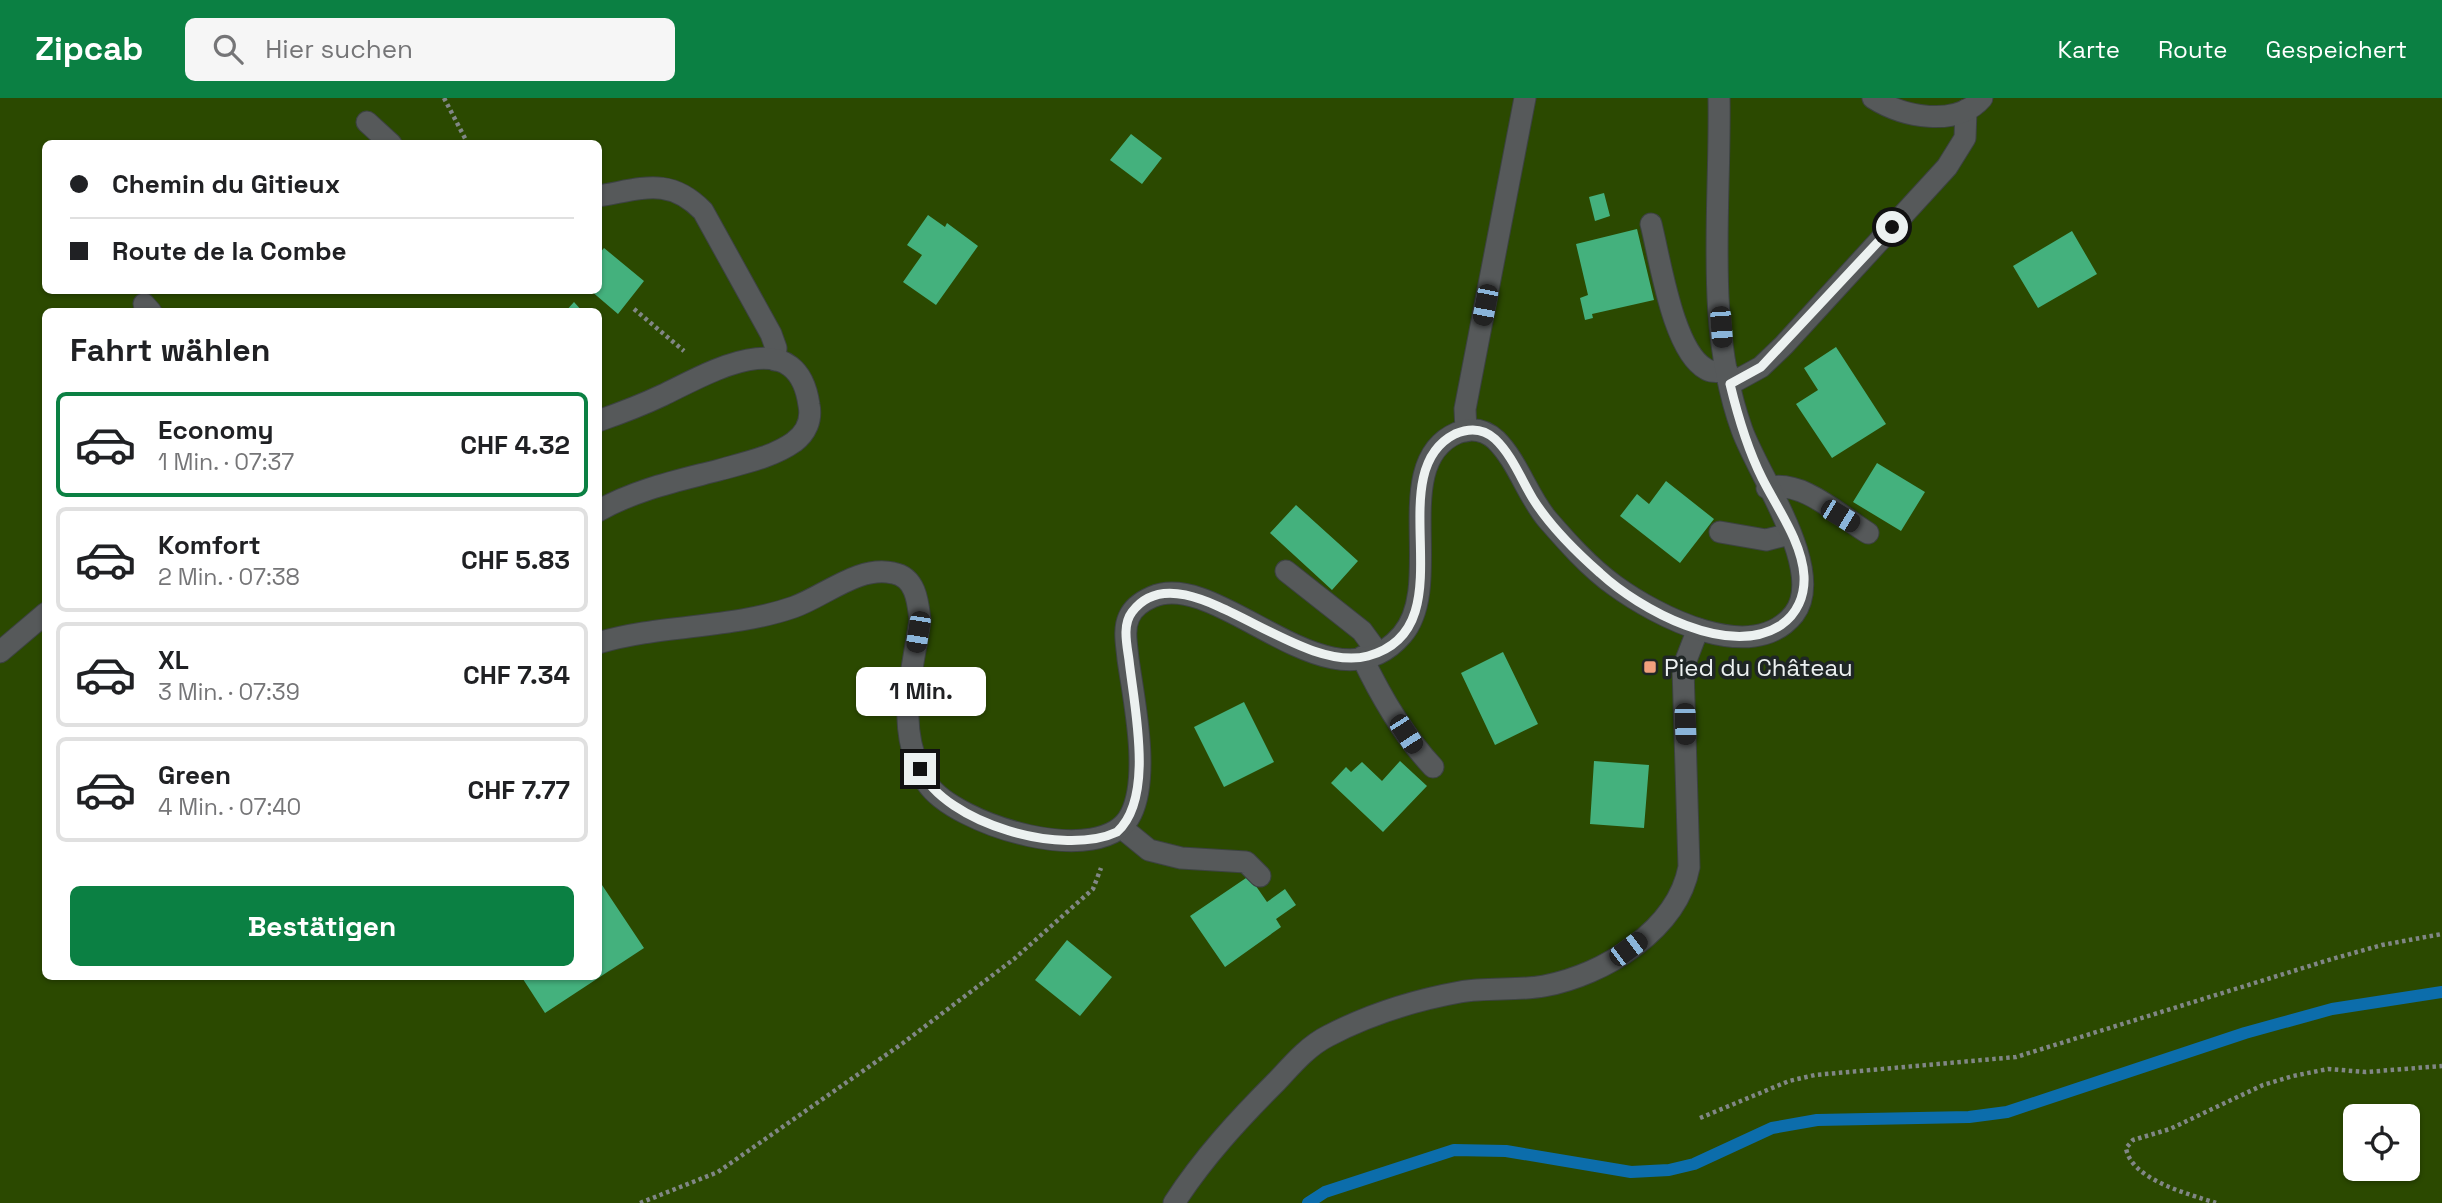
<!DOCTYPE html>
<html lang="de">
<head>
<meta charset="utf-8">
<style>
  body { margin:0; font-family:"Space Grotesk",sans-serif; background:#f6f6f6; color:#202124; height:100vh; display:flex; flex-direction:column; font-size:26px; white-space:nowrap }
  * { box-sizing:border-box; margin:0 }
  p { font-size:23px; color:#757577 }
  .icon { flex:none; width:38px; height:38px; fill:none; stroke:currentColor; stroke-width:2; stroke-linecap:round; stroke-linejoin:round }
  .map { position:relative; flex:1; overflow:hidden }
  .panel { position:absolute; left:42px; top:210px; width:560px; height:672px; display:flex; flex-direction:column; background:#fff; border-radius:10px; box-shadow:0 2px 5px #0004 }
  .panel>* { flex:none }
  .banner { position:absolute; left:42px; top:42px; width:560px; height:154px; border-radius:10px; box-shadow:0 2px 5px #0004; display:grid; align-content:center; height:154px; padding:0 28px; background:#fff }
  .tools { position:absolute; left:2343px; top:1006px; display:grid; gap:14px }
  .tools a { display:grid; place-items:center; width:77px; height:77px; border-radius:10px; background:#fff; box-shadow:0 2px 5px #0004; font-size:35px }
  .end { position:absolute; width:32px; height:32px; margin:-16px; border:9px solid #ecf1f0; background:#111; box-shadow:0 0 0 4px #111 }
  .from { border-radius:50% }
  .bubble { position:absolute; height:49px; border-radius:10px; background:#fff; box-shadow:0 2px 5px #0004; font-size:23px; font-weight:800; line-height:49px; text-align:center }
  .car { position:absolute; width:21px; height:42px; margin:-21px -10px; border-radius:9px; box-shadow:0 0 5px 2px #0007; background:linear-gradient(#222 24%,#8ab4d8 0 40%,#222 0 76%,#8ab4d8 0 86%,#222 0) }
  .banner b { display:flex; align-items:center; gap:24px; height:66px; font-size:26px }
  .banner b+b { border-top:2px solid #e0e0e0 }
  .banner i { width:18px; height:18px; background:#202124 }
  ul { padding:0; list-style:none }
  li { display:flex; align-items:center; gap:21px; height:105px; margin:0 14px 10px; padding:0 14px; border:4px solid #e0e0e0; border-radius:10px }
  li div { flex:1 }
  li b { display:block; font-size:26px }
  li em { font-style:normal; font-weight:800 }
  li.on { border-color:#0b8043 }
  li>.icon { width:63px; height:63px; stroke-width:1.5 }
  h2 { padding:0 28px; font-size:32px; line-height:84px }
  .button { display:flex; gap:14px; margin-top:auto; padding:14px 28px }
  .button a { flex:1; height:80px; border-radius:10px; background:#0b8043; color:#fff; font-size:28px; font-weight:800; line-height:80px; text-align:center }
  header { display:flex; align-items:center; gap:42px; box-sizing:border-box; height:98px; padding:0 35px; background:#0b8043; color:#fff }
  header strong { font-size:33px }
  nav { display:flex; gap:38px; margin-inline-start:auto; font-size:24px }
  .search { width:490px; height:63px; background:#f6f6f6; display:flex; align-items:center; gap:18px; box-sizing:border-box; padding:0 24px; border-radius:10px; color:#757577; font-size:26px }
  .map>svg:first-child { display:block }
  .green { fill:#2b4900; fill-rule:evenodd }
  .lines { fill:none; stroke-linecap:round; stroke-linejoin:round }
  .stream { stroke:#0c6dab; stroke-width:12 }
  .building { fill:#44b17d }
  .service-casing { stroke:#3c4241; stroke-width:23 }
  .minor-casing { stroke:#3c4241; stroke-width:23 }
  .tertiary-casing { stroke:#3c4241; stroke-width:23 }
  .path { stroke:#818786; stroke-width:4.5; stroke-dasharray:3.5 3.5; stroke-linecap:butt }
  .service { stroke:#56595a; stroke-width:21 }
  .minor { stroke:#56595a; stroke-width:21 }
  .tertiary { stroke:#56595a; stroke-width:21 }
  .route { stroke:#ecf1f0; stroke-width:9 }
  .poi-dot { fill:#f1a17d; stroke:#1f2625; stroke-width:2.5 }
  .labels { text-anchor:middle; dominant-baseline:central; stroke-width:7; stroke-linejoin:round; paint-order:stroke }
  .poi-label { font-size:24px; fill:#ecf1f0; stroke:#1f2625; text-anchor:start }
</style>
</head>
<body>
<header>
<strong>Zipcab</strong>
<div class="search"><svg class="icon" aria-label="search" viewBox="0 0 24 24"><circle cx="10" cy="10" r="6"/><path d="M15 15l6 6"/></svg>Hier suchen</div>
<nav><a>Karte</a><a>Route</a><a>Gespeichert</a></nav>
</header>
<div class="map">
<svg width="2442" height="1105" viewBox="0 0 2442 1105">
  <rect width="100%" height="100%" fill="#1f2625"/>
  <!-- green -->
  <path class="green" d="M0 0H2442V1105H0ZM46 46H598V192H46ZM46 214H598V878H46ZM2356 1018H2408V1071H2356Z"/>
  <g class="lines">
    <!-- stream -->
    <path class="stream" d="M1308 1105 1325 1094 1454 1052 1506 1053 1631 1074 1669 1072 1694 1066 1772 1030 1817 1022 1969 1019 2007 1014 2245 935 2332 911 2442 894"/>
  </g>
  <!-- building -->
  <path class="building" d="M1131 36 1162 60 1142 86 1110 62Z
    M1604 95 1610 118 1595 123 1589 99Z
    M928 117 945 129 947 125 978 148 936 207 903 184 922 157 907 147Z
    M1637 131 1654 202 1592 216 1593 220 1585 222 1580 200 1588 197 1576 146Z
    M2072 133 2097 176 2038 210 2013 168Z
    M604 150 644 183 618 216 590 192H598V157Z
    M574 204 583 214H565Z
    M1836 249 1886 326 1832 360 1796 306 1818 292 1804 270Z
    M1877 365 1925 394 1901 433 1853 404Z
    M1666 383 1714 421 1680 465 1620 418 1637 396 1649 406Z
    M1296 407 1358 463 1332 492 1270 435Z
    M1503 554 1538 626 1495 647 1461 575Z
    M1244 604 1274 664 1224 689 1194 629Z
    M1400 663 1427 688 1383 734 1331 685 1346 669 1351 674 1362 664 1382 683Z
    M1594 663 1649 667 1644 730 1590 726Z
    M1249 778 1267 804 1285 791 1296 807 1276 821 1281 829 1225 869 1190 818Z
    M598 781 644 850 545 915 521 878H598Z
    M1067 842 1112 879 1080 918 1035 882Z"/>
  <g class="lines">
    <!-- service casing -->
    <g class="service-casing">
      <path id="service" d="M1651 126C1660 161 1673 253 1706 271 1712 275 1720 273 1727 273
        M144 206 151 214
        M1767 390C1801 380 1840 418 1868 435
        M1720 434 1766 442 1790 436
        M1286 473 1362 533 1378 555
        M1362 559C1381 599 1403 637 1433 669
        M1122 730 1149 752 1181 760 1246 764 1260 778"/>
    </g>
    <!-- minor casing -->
    <g class="minor-casing">
      <path id="minor" d="M367 24 391 46
        M598 98C642 91 669 78 703 113L771 236 776 250 775 262
        M1730 286 1761 269 1784 247 1947 69 1965 40 1966 12
        M1466 333 1465 311 1525 0
        M1174 1105C1203 1060 1239 1021 1277 983 1292 967 1308 948 1328 938 1368 917 1416 902 1460 894 1487 889 1517 893 1544 888 1604 877 1677 832 1689 769L1683 570 1698 531"/>
    </g>
    <!-- tertiary casing -->
    <g class="tertiary-casing">
      <path id="tertiary" d="M1873 0C1903 19 1956 30 1982 0
        M598 323C621 315 642 307 663 297 707 276 797 221 809 307 812 322 806 335 794 344 773 359 744 365 719 372 677 383 637 391 598 413
        M598 545C662 526 731 531 794 509 825 498 859 467 893 475 916 479 918 504 920 522 912 578 894 633 927 685 954 727 1104 773 1131 716 1150 677 1134 603 1128 561 1127 548 1123 532 1129 519 1133 510 1143 503 1152 499 1219 469 1331 619 1402 537 1446 486 1388 365 1457 335 1472 329 1485 332 1496 342 1518 364 1527 397 1547 421 1567 444 1589 469 1614 487 1655 517 1752 569 1794 516 1827 473 1758 377 1742 332 1704 227 1721 109 1719 0
        M0 554 46 515"/>
    </g>
    <!-- path -->
    <path class="path" d="M444 0 468 46
      M634 211 684 253
      M1700 1020 1789 983 1815 977 2016 959 2332 861 2382 847 2442 836
      M640 1105 718 1074 903 945 1014 861 1093 791 1101 770
      M2216 1105C2189 1096 2131 1082 2126 1050L2133 1042 2170 1031 2263 987 2293 978 2328 971 2366 974 2442 968"/>
    <!-- service -->
    <use href="#service" class="service"/>
    <!-- minor -->
    <use href="#minor" class="minor"/>
    <!-- tertiary -->
    <use href="#tertiary" class="tertiary"/>
  </g>
  <g class="lines">
    <!-- route -->
    <path class="route" d="M920 671C945 726 1064 759 1117 734 1155 700 1134 608 1129 562 1127 547 1122 527 1132 514 1181 448 1293 578 1368 558 1471 530 1376 376 1455 336 1469 330 1483 330 1495 341 1512 357 1521 381 1533 401 1550 428 1575 453 1600 475 1639 511 1729 561 1781 527 1797 516 1805 498 1804 478 1802 444 1777 410 1762 380 1747 350 1738 319 1730 286L1761 269 1892 129"/>
  </g>
  <!-- markers -->
  <rect class="poi-dot" x="1643" y="562" width="14" height="14" rx="3.5"/>
  <g class="labels">
    <!-- poi labels -->
    <g class="poi-label">
      <text x="1664" y="569">Pied du Château</text>
    </g>
  </g>
</svg>
<div class="tools">
<a><svg class="icon" aria-label="locate" viewBox="0 0 24 24"><circle cx="12" cy="12" r="6"/><path d="M12 2v4M12 18v4M2 12h4M18 12h4"/></svg></a>
</div>
<i class="end from" style="left:1892px;top:129px"></i>
<i class="end" style="left:920px;top:671px"></i>
<div class="bubble" style="left:856px;top:569px;width:130px">1 Min.</div>
<i class="car" style="left:1485px;top:207px;rotate:191deg"></i>
<i class="car" style="left:1721px;top:229px;rotate:176deg"></i>
<i class="car" style="left:1840px;top:418px;rotate:121deg"></i>
<i class="car" style="left:918px;top:534px;rotate:189deg"></i>
<i class="car" style="left:1685px;top:626px;rotate:178deg"></i>
<i class="car" style="left:1406px;top:636px;rotate:147deg"></i>
<i class="car" style="left:1628px;top:851px;rotate:53deg"></i>
<div class="banner">
<b><i class="from"></i>Chemin du Gitieux</b>
<b><i></i>Route de la Combe</b>
</div>
<section class="panel">
<h2>Fahrt wählen</h2>
<ul>
<li class="on"><svg class="icon" aria-label="car" viewBox="0 0 24 24"><path d="M5 17H2v-5l4-1 3-4h7l3 4 3 1v5h-3M9 17h6M6 11h13"/><circle cx="7" cy="17" r="2"/><circle cx="17" cy="17" r="2"/></svg><div><b>Economy</b><p>1 Min. · 07:37</p></div><em>CHF 4.32</em></li>
<li><svg class="icon" aria-label="car" viewBox="0 0 24 24"><path d="M5 17H2v-5l4-1 3-4h7l3 4 3 1v5h-3M9 17h6M6 11h13"/><circle cx="7" cy="17" r="2"/><circle cx="17" cy="17" r="2"/></svg><div><b>Komfort</b><p>2 Min. · 07:38</p></div><em>CHF 5.83</em></li>
<li><svg class="icon" aria-label="car" viewBox="0 0 24 24"><path d="M5 17H2v-5l4-1 3-4h7l3 4 3 1v5h-3M9 17h6M6 11h13"/><circle cx="7" cy="17" r="2"/><circle cx="17" cy="17" r="2"/></svg><div><b>XL</b><p>3 Min. · 07:39</p></div><em>CHF 7.34</em></li>
<li><svg class="icon" aria-label="car" viewBox="0 0 24 24"><path d="M5 17H2v-5l4-1 3-4h7l3 4 3 1v5h-3M9 17h6M6 11h13"/><circle cx="7" cy="17" r="2"/><circle cx="17" cy="17" r="2"/></svg><div><b>Green</b><p>4 Min. · 07:40</p></div><em>CHF 7.77</em></li>
</ul>
<div class="button"><a>Bestätigen</a></div>
</section>
</div>
</body>
</html>
